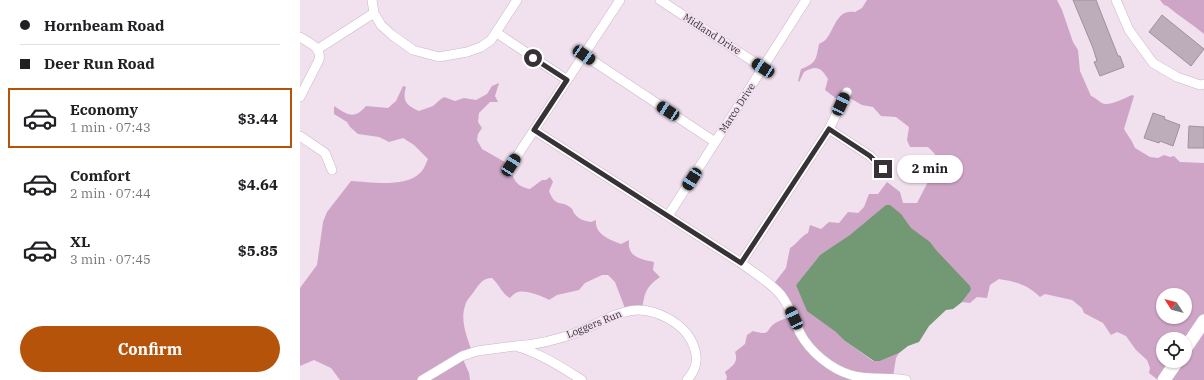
<!DOCTYPE html>
<html lang="en">
<head>
<meta charset="utf-8">
<style>
  body { margin:0; font-family:"IBM Plex Serif",serif; background:#f2f2f2; color:#202124; height:100vh; display:flex; flex-direction:column; font-size:15px; white-space:nowrap }
  * { box-sizing:border-box; margin:0 }
  p { font-size:13px; color:#757577 }
  .icon { flex:none; width:22px; height:22px; fill:none; stroke:currentColor; stroke-width:2; stroke-linecap:round; stroke-linejoin:round }
  .map { position:relative; flex:1; overflow:hidden }
  .drawer { display:flex; flex-direction:column; background:#fff; width:300px }
  .drawer>* { flex:none }
  .hud { display:grid; align-content:center; height:88px; padding:0 20px; background:#fff }
  .needle { width:26px; rotate:306deg }
  .buttons { position:absolute; left:856px; top:288px; display:grid; gap:8px }
  .buttons a { display:grid; place-items:center; width:36px; height:36px; border-radius:50%; background:#fff; box-shadow:0 1px 3px #0004; font-size:20px }
  .end { position:absolute; width:18px; height:18px; margin:-9px; border:5px solid #383237; background:#fff; box-shadow:0 0 0 2px #fff }
  .from { border-radius:50% }
  .bubble { position:absolute; height:28px; border-radius:14px; background:#fff; box-shadow:0 1px 3px #0004; font-size:13px; font-weight:700; line-height:28px; text-align:center }
  .car { position:absolute; width:12px; height:24px; margin:-12px -6px; border-radius:5px; box-shadow:0 0 3px 1px #0007; background:linear-gradient(#222 24%,#8ab4d8 0 40%,#222 0 76%,#8ab4d8 0 86%,#222 0) }
  .hud b { display:flex; align-items:center; gap:14px; height:38px; font-size:15px }
  .hud b+b { border-top:1px solid #e0e0e0 }
  .hud i { width:10px; height:10px; background:#202124 }
  ul { padding:0; list-style:none }
  li { display:flex; align-items:center; gap:12px; height:60px; margin:0 8px 6px; padding:0 12px; border:2px solid transparent; border-radius:0px }
  li div { flex:1 }
  li b { display:block; font-size:15px }
  li em { font-style:normal; font-weight:700 }
  li.selected { border-color:#b45309 }
  li>.icon { width:36px; height:36px; stroke-width:1.5 }
  .primary-button { display:flex; gap:8px; margin-top:auto; padding:8px 20px }
  .primary-button a { flex:1; height:46px; border-radius:24px; background:#b45309; color:#fff; font-size:16px; font-weight:700; line-height:46px; text-align:center }
  main { display:flex; flex:1; min-height:0 }
  .map>svg:first-child { display:block }
  .green { fill:#cea5c6; fill-rule:evenodd }
  .water { fill:#739874 }
  .building { fill:#bdadba; stroke:#a0909d }
  .lines { fill:none; stroke-linecap:round; stroke-linejoin:round }
  .street-casing { stroke:#c9b8c5; stroke-width:10 }
  .secondary-casing { stroke:#c9b8c5; stroke-width:14 }
  .street { stroke:#fff; stroke-width:9 }
  .secondary { stroke:#fff; stroke-width:13 }
  .route { stroke:#383237; stroke-width:5 }
  .labels { text-anchor:middle; dominant-baseline:central; stroke-width:3.5; stroke-linejoin:round; paint-order:stroke }
  .street-label { font-size:10px; fill:#383237; stroke:#f1e0ee }
</style>
</head>
<body>
<main>
<section class="drawer">
<div class="hud">
<b><i class="from"></i>Hornbeam Road</b>
<b><i></i>Deer Run Road</b>
</div>
<ul>
<li class="selected"><svg class="icon" aria-label="car" viewBox="0 0 24 24"><path d="M5 17H2v-5l4-1 3-4h7l3 4 3 1v5h-3M9 17h6M6 11h13"/><circle cx="7" cy="17" r="2"/><circle cx="17" cy="17" r="2"/></svg><div><b>Economy</b><p>1 min · 07:43</p></div><em>$3.44</em></li>
<li><svg class="icon" aria-label="car" viewBox="0 0 24 24"><path d="M5 17H2v-5l4-1 3-4h7l3 4 3 1v5h-3M9 17h6M6 11h13"/><circle cx="7" cy="17" r="2"/><circle cx="17" cy="17" r="2"/></svg><div><b>Comfort</b><p>2 min · 07:44</p></div><em>$4.64</em></li>
<li><svg class="icon" aria-label="car" viewBox="0 0 24 24"><path d="M5 17H2v-5l4-1 3-4h7l3 4 3 1v5h-3M9 17h6M6 11h13"/><circle cx="7" cy="17" r="2"/><circle cx="17" cy="17" r="2"/></svg><div><b>XL</b><p>3 min · 07:45</p></div><em>$5.85</em></li>
</ul>
<div class="primary-button"><a>Confirm</a></div>
</section>
<div class="map">
<svg width="904" height="380" viewBox="0 0 904 380">
  <rect width="100%" height="100%" fill="#f1e0ee"/>
  <!-- green -->
  <path class="green" d="M567 0H757L762 10 773 42 778 50 780 71 791 96C796 98 798 101 802 103 808 107 825 98 832 95L834 96 824 129C828 136 832 140 835 148L850 157 858 158 864 155 870 157 874 156 880 162 904 163V380H858L849 373 850 368 847 360 836 350 826 336 817 332 811 335 803 323 784 313 782 308 772 300 745 294 740 297C726 284 717 282 699 279L690 285 687 298 677 297 670 303 662 302 671 290 546 239 520 255 496 285 545 341 573 361H580L599 353 596 358 593 377 553 376 551 380H426L427 377 425 372C432 366 439 363 435 352L445 344 447 335 453 331C473 337 464 329 477 322 481 320 487 318 492 316L472 286 486 268 490 248C497 244 502 235 508 233L510 225 521 229 529 222 539 223 548 212 558 213 564 207 569 194H578L587 182 600 192 603 203H617L631 176 635 154 628 147H610L607 140 609 127 596 117 581 116 573 107 562 105 548 97 542 103 525 90 528 79C521 67 516 65 504 72L499 82 498 81 501 69C517 63 516 59 519 44 522 42 525 41 527 38 536 26 537 9 555 12L562 8ZM863 295H885V317H863ZM863 339H885V361H863Z
    M860 0H904V34C892 24 879 16 867 6L864 5Z
    M199 83 195 96 198 102H190L179 113 178 122 182 128 178 134 177 140 182 149 210 165C213 179 215 186 230 189L242 180H246L250 177 253 182 249 191C256 209 261 199 271 208 274 210 272 210 274 213 278 219 284 221 291 222L296 220C294 234 310 240 321 244L329 240C327 257 340 259 354 262L353 270 360 277C345 288 345 292 342 310L326 311 315 282 308 275H302L285 283 279 290 257 295 249 300C243 296 225 290 218 292 214 293 212 296 210 298 201 293 200 285 192 278 183 278 180 283 175 290 172 295 166 300 165 306 160 321 167 337 172 352L162 357 169 373 170 380H40L31 368 14 360 0 366V288L17 265 23 222 27 212 51 181C70 182 105 188 120 173 124 170 126 163 128 159L114 145 103 138 89 142 79 137 58 134 50 127 47 122 34 114V106C48 115 54 120 66 106L88 108 96 101 103 86 106 87C102 101 106 105 119 111L133 106 141 99 144 97 155 101 164 98 176 100 187 94 192 86Z"/>
  <!-- water -->
  <path class="water" d="M586 205H590L601 214 611 228 630 242 636 250 670 286 671 290 662 302 653 309 646 310 629 326 619 342 608 346 599 353 580 361H574L545 341 536 332 507 311 496 285 520 255 550 235Z"/>
  <!-- building -->
  <path class="building" d="M773 0H796L818 56H820L824 67 800 76 794 62 797 61 793 48Z
    M862 15 904 49 891 66 849 32Z
    M853 113 865 117 864 119 880 125 873 146 860 141 859 143 844 138Z
    M889 126 904 127V148H888Z"/>
  <g class="lines">
    <!-- street casing -->
    <g class="street-casing">
      <path id="street" d="M72 0 74 13 81 25 92 35 113 50 139 57 167 52 181 47 191 40 217 0
        M360 0 463 68
        M816 0 829 30 853 63 877 77 900 85 904 84
        M197 33 267 80
        M0 37C9 43 22 47 19 60L0 97
        M18 49 74 13
        M284 55 415 142
        M529 129 570 156 583 169
        M234 130 441 263C454 273 470 282 481 295 490 307 494 320 500 333 510 352 531 369 551 375 569 380 587 377 606 380
        M0 136 25 153 32 170
        M211 165 320 0
        M368 216 506 0
        M441 263 529 129 547 92
        M122 380 162 356 177 351 215 346
        M282 380C261 367 240 353 215 346 237 345 260 339 281 331 297 324 312 314 329 311 353 306 386 323 394 347 399 360 396 370 387 380"/>
    </g>
    <!-- secondary casing -->
    <g class="secondary-casing">
      <path id="secondary" d="M885 349 904 321
        M864 380 877 361"/>
    </g>
    <!-- street -->
    <use href="#street" class="street"/>
    <!-- secondary -->
    <use href="#secondary" class="secondary"/>
  </g>
  <g class="lines">
    <!-- route -->
    <path class="route" d="M233 58 267 80 234 130 441 263 529 129 570 156 583 169"/>
  </g>
  <g class="labels">
    <!-- street labels -->
    <g class="street-label">
      <text transform="translate(412 34) rotate(33)">Midland Drive</text>
      <text transform="translate(437 108) rotate(-57)">Marco Drive</text>
      <text transform="translate(294 324) rotate(-22)">Loggers Run</text>
    </g>
  </g>
</svg>
<div class="buttons">
<a><svg class="needle" viewBox="-14 -14 28 28"><path d="M0-13l5 13h-10z" fill="#e53935"/><path d="M0 13l5-13h-10z" fill="#757577"/></svg></a>
<a><svg class="icon" aria-label="locate" viewBox="0 0 24 24"><circle cx="12" cy="12" r="6"/><path d="M12 2v4M12 18v4M2 12h4M18 12h4"/></svg></a>
</div>
<i class="end from" style="left:233px;top:58px"></i>
<i class="end" style="left:583px;top:169px"></i>
<div class="bubble" style="left:597px;top:155px;width:66px">2 min</div>
<i class="car" style="left:284px;top:55px;rotate:124deg"></i>
<i class="car" style="left:463px;top:68px;rotate:303deg"></i>
<i class="car" style="left:541px;top:104px;rotate:25deg"></i>
<i class="car" style="left:368px;top:111px;rotate:303deg"></i>
<i class="car" style="left:211px;top:165px;rotate:33deg"></i>
<i class="car" style="left:392px;top:179px;rotate:213deg"></i>
<i class="car" style="left:494px;top:318px;rotate:335deg"></i>
</div>
</main>
</body>
</html>
